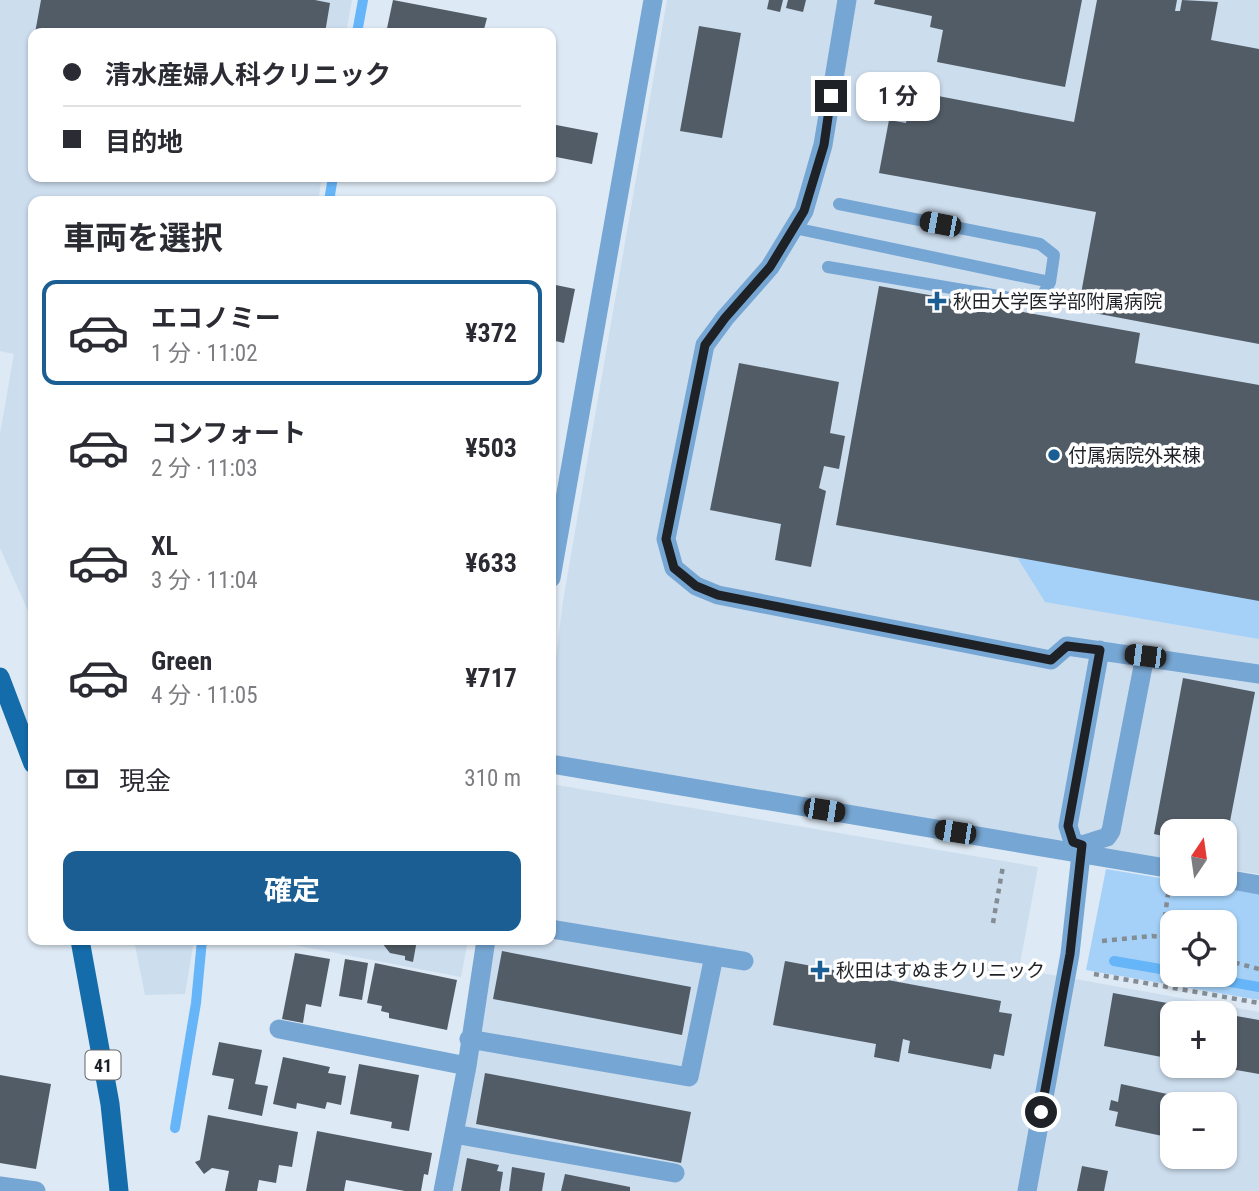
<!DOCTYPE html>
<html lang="ja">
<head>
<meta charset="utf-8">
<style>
  body { margin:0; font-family:"Roboto Condensed","Noto Sans JP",sans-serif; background:#f2f2f3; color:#2b2b33; height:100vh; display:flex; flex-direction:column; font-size:26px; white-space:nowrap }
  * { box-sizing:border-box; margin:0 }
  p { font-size:23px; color:#7c7c81 }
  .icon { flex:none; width:38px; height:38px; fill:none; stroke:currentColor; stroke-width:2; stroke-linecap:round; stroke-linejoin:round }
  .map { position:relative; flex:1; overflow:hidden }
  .drawer { position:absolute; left:28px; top:196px; width:528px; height:749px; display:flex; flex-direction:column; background:#fff; border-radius:14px; box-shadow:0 2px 5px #0004 }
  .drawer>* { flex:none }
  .hud { position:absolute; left:28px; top:28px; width:528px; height:154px; border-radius:14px; box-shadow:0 2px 5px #0004; display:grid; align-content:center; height:154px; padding:0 35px; background:#fff }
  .needle { width:46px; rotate:13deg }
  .fabs { position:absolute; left:1160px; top:819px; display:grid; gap:14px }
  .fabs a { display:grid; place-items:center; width:77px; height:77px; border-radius:14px; background:#fff; box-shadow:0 2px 5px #0004; font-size:35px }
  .end { position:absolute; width:32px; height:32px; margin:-16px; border:9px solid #1e2226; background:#fff; box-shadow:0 0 0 4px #fff }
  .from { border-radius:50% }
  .bubble { position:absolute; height:49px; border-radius:14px; background:#fff; box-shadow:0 2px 5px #0004; font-size:23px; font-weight:700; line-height:49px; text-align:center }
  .car { position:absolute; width:21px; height:42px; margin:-21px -10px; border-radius:9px; box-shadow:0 0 5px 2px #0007; background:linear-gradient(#222 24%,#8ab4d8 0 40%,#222 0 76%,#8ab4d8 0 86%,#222 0) }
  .hud b { display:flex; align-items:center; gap:24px; height:66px; font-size:26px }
  .hud b+b { border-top:2px solid #e1e1e2 }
  .hud i { width:18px; height:18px; background:#2b2b33 }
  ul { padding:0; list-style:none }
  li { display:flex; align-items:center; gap:21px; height:105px; margin:0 14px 10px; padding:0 21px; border:4px solid transparent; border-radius:14px }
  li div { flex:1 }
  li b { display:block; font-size:26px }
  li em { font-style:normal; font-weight:700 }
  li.on { border-color:#1a5e93 }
  li>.icon { width:63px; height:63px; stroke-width:1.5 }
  h2 { padding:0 35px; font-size:32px; line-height:84px }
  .pay { display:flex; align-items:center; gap:18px; height:77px; padding:0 35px; font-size:26px }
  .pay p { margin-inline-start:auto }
  .primary-button { display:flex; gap:14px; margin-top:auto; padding:14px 35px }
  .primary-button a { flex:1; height:80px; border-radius:14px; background:#1a5e93; color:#fff; font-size:28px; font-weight:700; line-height:80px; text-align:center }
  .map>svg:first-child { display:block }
  .built { fill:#cde; fill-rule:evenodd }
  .green { fill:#a5d1f9; fill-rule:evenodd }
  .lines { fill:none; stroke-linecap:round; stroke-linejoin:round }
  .stream { stroke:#66b5f9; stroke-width:10 }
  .building { fill:#525c66 }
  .path { stroke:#848c94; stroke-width:4.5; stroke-dasharray:5 5; stroke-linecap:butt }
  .service { stroke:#76a6d3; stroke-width:12 }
  .minor { stroke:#76a6d3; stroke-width:19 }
  .tertiary { stroke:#76a6d3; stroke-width:19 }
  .primary { stroke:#146cab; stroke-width:19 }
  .route { stroke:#1e2226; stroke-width:9 }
  .poi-dot { fill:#1a5e93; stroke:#fff; stroke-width:2.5 }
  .labels { text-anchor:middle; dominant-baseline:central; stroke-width:7; stroke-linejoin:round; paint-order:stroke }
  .shield { fill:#fff; stroke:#626467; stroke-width:2 }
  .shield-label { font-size:18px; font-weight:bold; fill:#1e2226 }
  .poi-label { font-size:19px; fill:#1e2226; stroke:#fff; text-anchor:start }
</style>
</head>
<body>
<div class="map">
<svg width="1259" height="1191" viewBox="0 0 1259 1191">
  <rect width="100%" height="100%" fill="#dde9f4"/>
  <!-- built -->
  <path class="built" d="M0 0H352L346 33H33V177H322L318 201H33V622L0 548V434L14 354 0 351Z
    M667 0H1259V874L1225 869V831H1172V860L555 759 551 753V698L563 601Z
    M551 784 1038 867 1019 969 1259 1012V1191H453L496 940H551ZM1172 1013H1225V1066H1172ZM1172 1104H1225V1157H1172Z
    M134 940H194L185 994 145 995Z
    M268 940H468L461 977Z"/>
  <!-- green -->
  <path class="green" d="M1015 554 1259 600V639L1045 602Z
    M1106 869 1172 880V884H1196L1259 894V1000L1086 970ZM1172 922H1225V975H1172Z"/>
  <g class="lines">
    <!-- stream -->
    <path class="stream" d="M357 33 363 0
      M329 201 333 177
      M1114 961 1172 971
      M1192 975 1259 987
      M175 1128 196 1003 202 940"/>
  </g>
  <!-- building -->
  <path class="building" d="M41 0H315L330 3 325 33H35Z
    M393 0 487 18 483 33H386Z
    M769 0H783L780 12 767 9Z
    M788 0H806L803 12 786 8Z
    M875 0H1082L1065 87 937 62 943 30 930 27 932 16 874 4Z
    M1097 0H1177L1175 11H1180L1182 0 1218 2 1211 40 1259 49V344L1078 310 1096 212 879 173 889 120 906 123 912 91 1074 122Z
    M699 26 741 33 722 138 680 131Z
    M551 124 598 133 592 164 551 156Z
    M551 284 575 289 564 343 551 340Z
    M879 286 1140 333 1135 363 1259 385V601L836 525Z
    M739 363 839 382 830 433 845 436 839 469 824 466 819 488 826 491 811 567 775 560 781 524 710 510Z
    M1183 678 1255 692 1226 842 1225 831H1172V838L1154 834Z
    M370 940H417L413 962 405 960V956L390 953 382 943Z
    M502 951 691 987 682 1035 493 999Z
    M295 953 330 959 321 1007 306 1004 303 1023 282 1019Z
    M345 959 368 963 362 1000 339 996Z
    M785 961 1001 1001 999 1012 1012 1014 1004 1056 994 1054 991 1069 908 1053 910 1041 903 1039 899 1062 874 1057 876 1044 773 1025Z
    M375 963 457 980 447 1030 389 1018V1013L381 1011 382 1006 367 1003Z
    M1113 993 1216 1012 1215 1013H1172V1059L1104 1046Z
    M1225 1014 1259 1020V1074L1219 1067 1225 1066Z
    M219 1042 262 1050 255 1084 268 1086 262 1116 228 1109 234 1079 212 1075Z
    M283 1057 330 1067 328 1073 346 1076 341 1105 327 1102 325 1109 297 1103 296 1109 273 1104Z
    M359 1064 419 1075 409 1131 391 1128 392 1122 350 1114Z
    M485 1073 691 1112 681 1163 476 1124Z
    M0 1075 51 1084 36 1169 0 1163Z
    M1121 1084 1209 1103V1104H1172V1138L1115 1126 1118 1112 1109 1110 1111 1100 1118 1102Z
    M208 1115 298 1132 292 1167 279 1165 276 1183 259 1180 257 1191H225L229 1171 212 1168 204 1174 195 1162 200 1160Z
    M317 1131 432 1153 428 1175 424 1174 421 1191H405L346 1180 344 1191H306Z
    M467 1158 499 1165 497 1171 503 1172 500 1191H461Z
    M1082 1166 1108 1171 1104 1191H1077Z
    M512 1167 545 1173 542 1191H509Z
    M565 1174 630 1187V1191H561Z"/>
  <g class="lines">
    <!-- path -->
    <path class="path" d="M993 923 1003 866
      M1162 937 1168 894
      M1102 941 1152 936 1172 938
      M1225 960 1259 969
      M1094 974 1259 1003"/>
    <!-- service -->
    <path class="service" d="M794 228 1050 282
      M828 267 1016 299 1041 298 1050 282 1054 255 1040 244 839 204"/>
    <!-- minor -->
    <path class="minor" d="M551 578 653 0
      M551 764 1172 869
      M1225 879 1259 885
      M551 929 744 961
      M279 1029 467 1066
      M469 1039 689 1077 714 956
      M454 1134 675 1173
      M0 1186 36 1191
      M443 1191 467 1066 486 940"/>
    <!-- tertiary -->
    <path class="tertiary" d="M847 0 823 145 804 211 770 267 725 318 705 345 666 539 674 568 696 586 718 595 1051 660 1067 646 1259 674
      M1082 845 1107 837 1111 831 1145 656
      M1027 1191 1070 954 1082 845 1073 842 1068 826 1100 650"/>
    <!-- primary -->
    <path class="primary" d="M0 677 33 764
      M80 940 110 1104 119 1191"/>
  </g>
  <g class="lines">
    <!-- route -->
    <path class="route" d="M831 96 824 145 804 211 770 267 725 318 705 345 666 539 674 568 696 586 718 595 1051 660 1067 646 1100 650 1068 826 1073 842 1082 845 1070 954 1041 1112"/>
  </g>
  <!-- markers -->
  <g class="poi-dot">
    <path d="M933.5 290.5h7v7h7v7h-7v7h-7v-7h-7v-7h7z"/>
    <circle cx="1054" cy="455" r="7"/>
    <path d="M816.5 959.5h7v7h7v7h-7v7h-7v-7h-7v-7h7z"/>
  </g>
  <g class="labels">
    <!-- shield labels -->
    <rect class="shield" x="85.5" y="1050.5" width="35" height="29" rx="5"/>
    <g class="shield-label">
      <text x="103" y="1065">41</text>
    </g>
    <!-- poi labels -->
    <g class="poi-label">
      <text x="953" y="301">秋田大学医学部附属病院</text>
      <text x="1068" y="455">付属病院外来棟</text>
      <text x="836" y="970">秋田はすぬまクリニック</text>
    </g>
  </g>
</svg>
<div class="fabs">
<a><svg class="needle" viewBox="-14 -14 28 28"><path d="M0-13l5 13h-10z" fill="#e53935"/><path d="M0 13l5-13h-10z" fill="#7c7c81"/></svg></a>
<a><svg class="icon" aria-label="locate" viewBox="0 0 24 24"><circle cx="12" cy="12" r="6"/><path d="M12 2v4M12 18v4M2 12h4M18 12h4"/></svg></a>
<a>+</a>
<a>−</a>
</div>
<i class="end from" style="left:1041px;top:1112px"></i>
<i class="end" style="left:831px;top:96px"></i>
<div class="bubble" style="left:856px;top:72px;width:84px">1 分</div>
<i class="car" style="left:940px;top:224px;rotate:281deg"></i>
<i class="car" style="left:1145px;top:656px;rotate:277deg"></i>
<i class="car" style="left:824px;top:810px;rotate:99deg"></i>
<i class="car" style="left:955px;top:832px;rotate:279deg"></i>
<div class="hud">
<b><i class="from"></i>清水産婦人科クリニック</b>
<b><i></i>目的地</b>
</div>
<section class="drawer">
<h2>車両を選択</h2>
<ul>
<li class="on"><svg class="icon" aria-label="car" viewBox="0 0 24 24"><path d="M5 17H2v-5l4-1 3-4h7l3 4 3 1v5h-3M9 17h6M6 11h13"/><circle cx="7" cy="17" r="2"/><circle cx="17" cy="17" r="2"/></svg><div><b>エコノミー</b><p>1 分 · 11:02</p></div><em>¥372</em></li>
<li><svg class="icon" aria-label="car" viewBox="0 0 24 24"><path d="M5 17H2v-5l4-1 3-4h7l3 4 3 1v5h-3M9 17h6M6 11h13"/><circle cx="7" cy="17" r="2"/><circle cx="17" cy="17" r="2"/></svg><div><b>コンフォート</b><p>2 分 · 11:03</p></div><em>¥503</em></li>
<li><svg class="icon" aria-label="car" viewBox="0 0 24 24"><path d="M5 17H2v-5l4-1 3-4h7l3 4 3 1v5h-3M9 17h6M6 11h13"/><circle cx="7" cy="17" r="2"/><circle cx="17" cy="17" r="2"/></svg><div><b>XL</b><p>3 分 · 11:04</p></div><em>¥633</em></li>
<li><svg class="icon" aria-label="car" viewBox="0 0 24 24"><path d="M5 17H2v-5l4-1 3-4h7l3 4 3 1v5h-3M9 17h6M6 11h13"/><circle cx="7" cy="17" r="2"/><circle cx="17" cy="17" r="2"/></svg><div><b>Green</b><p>4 分 · 11:05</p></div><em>¥717</em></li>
</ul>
<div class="pay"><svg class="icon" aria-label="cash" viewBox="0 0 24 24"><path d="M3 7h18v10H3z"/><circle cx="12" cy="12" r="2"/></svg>現金<p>310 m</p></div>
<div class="primary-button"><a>確定</a></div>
</section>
</div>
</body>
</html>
